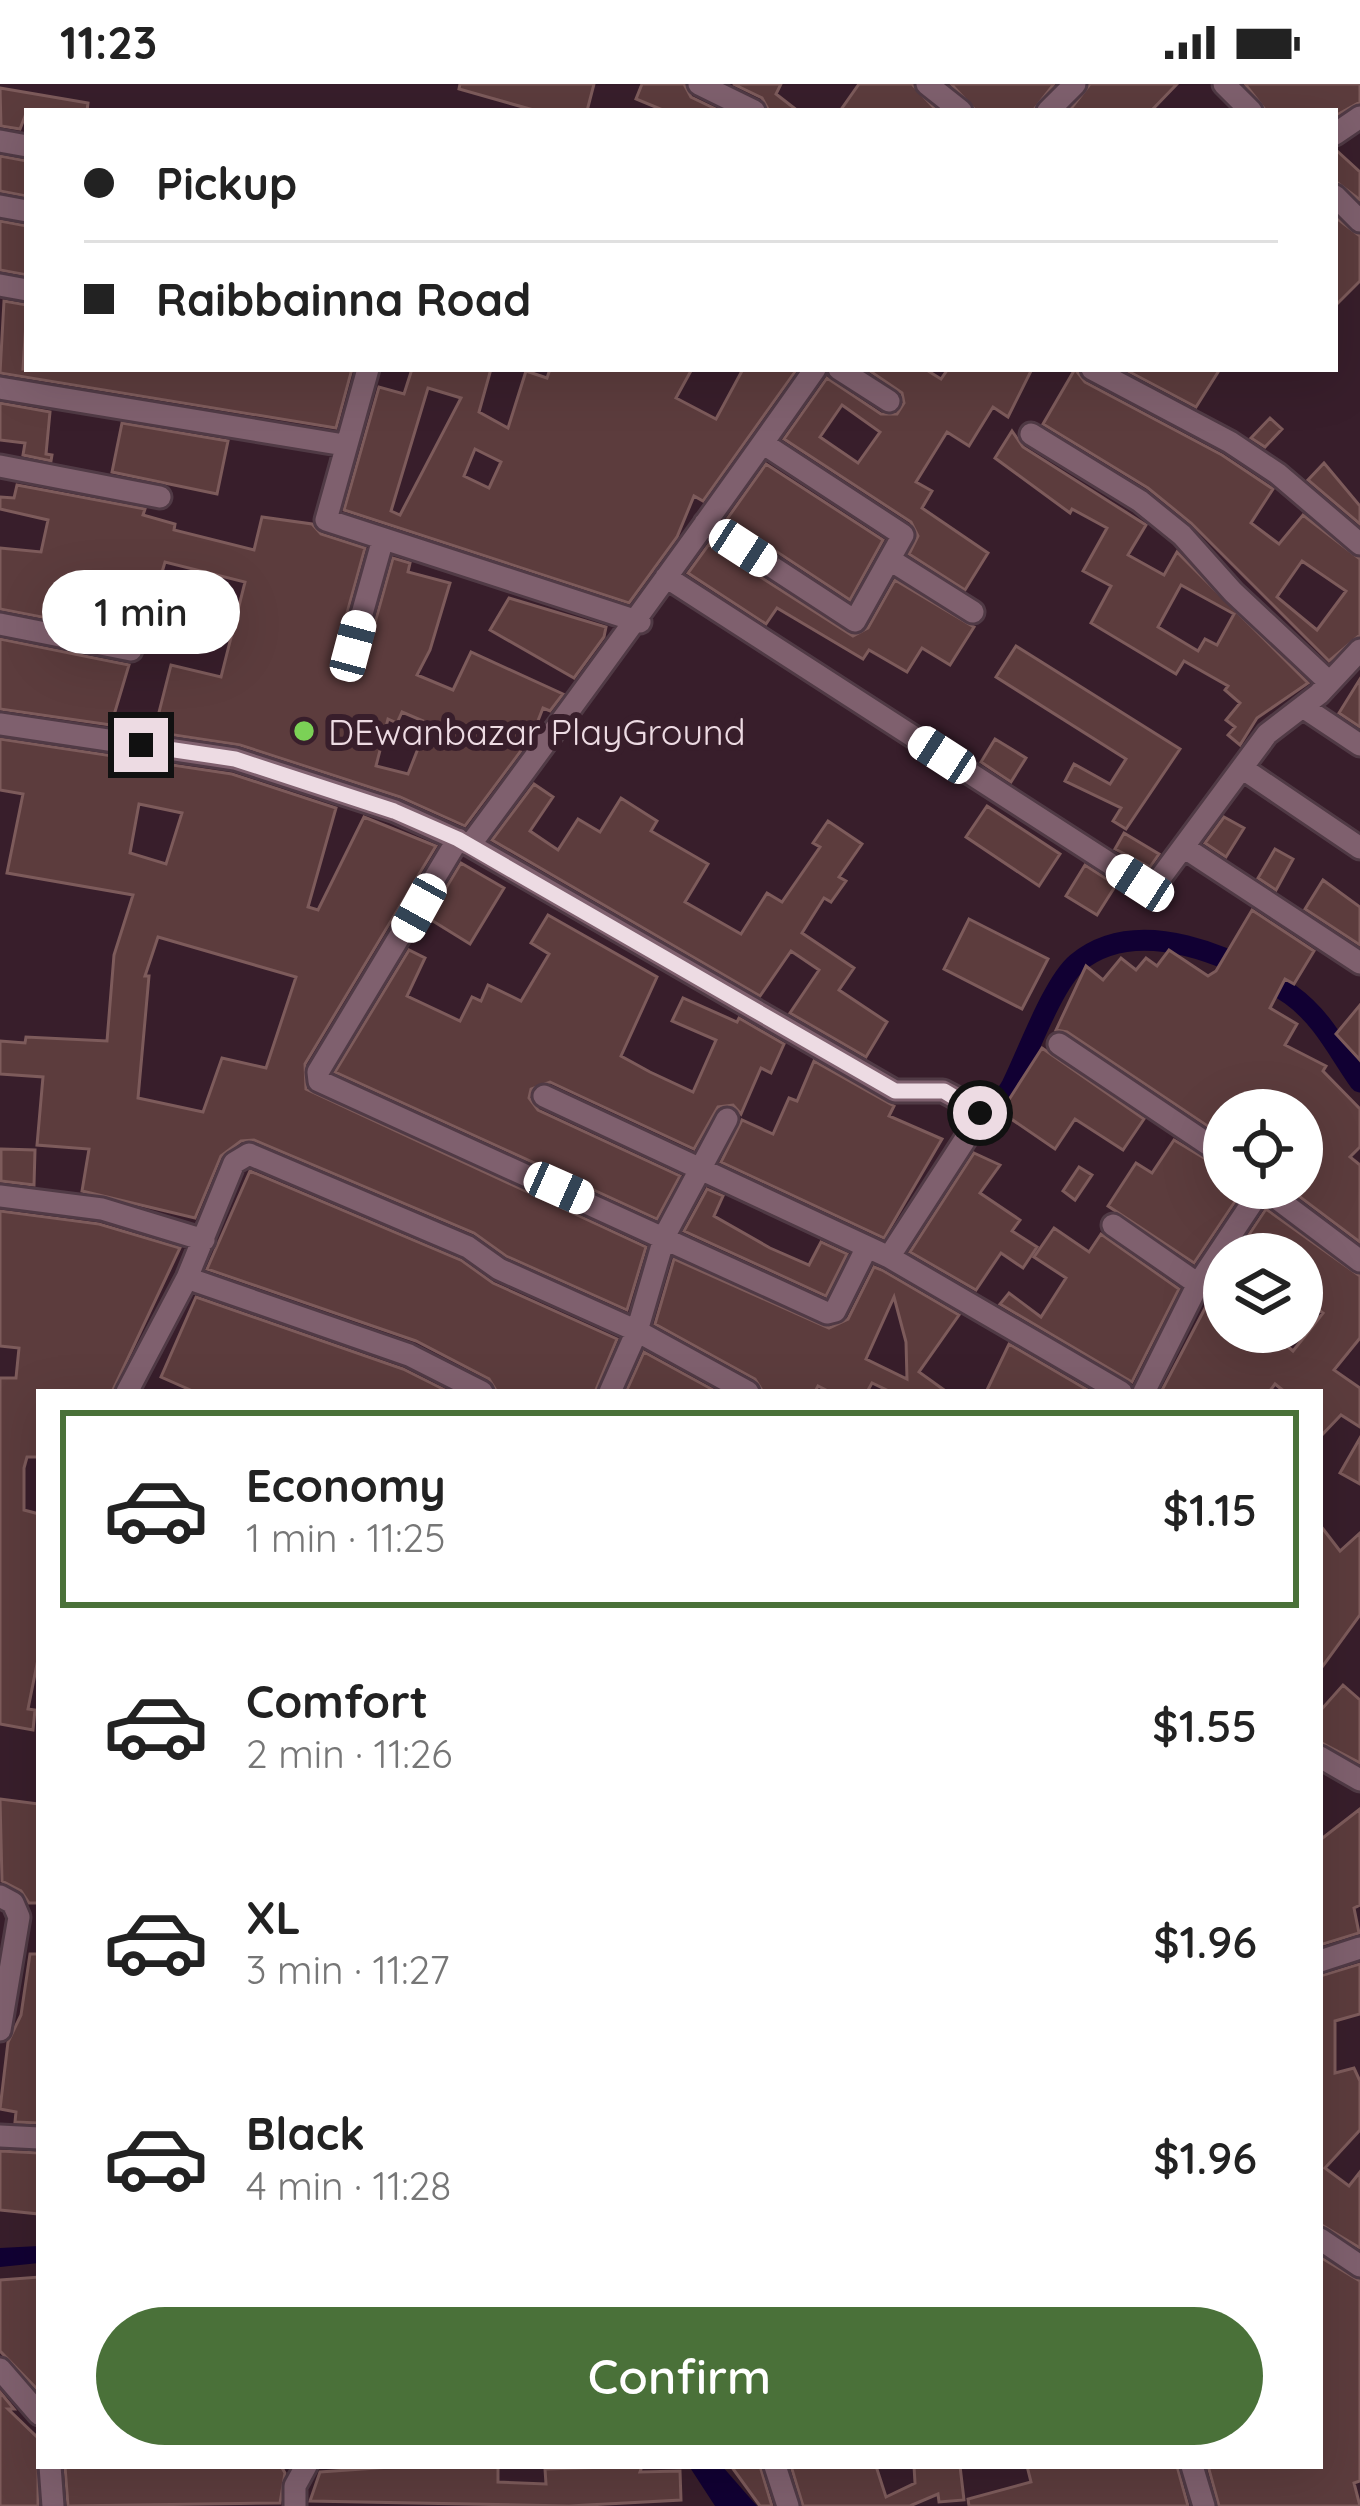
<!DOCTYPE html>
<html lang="en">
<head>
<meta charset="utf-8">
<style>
  body { margin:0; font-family:Quicksand,sans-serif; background:#f2f2f2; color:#222; height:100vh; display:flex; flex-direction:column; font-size:45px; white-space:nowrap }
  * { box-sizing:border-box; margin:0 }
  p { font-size:39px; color:#767676 }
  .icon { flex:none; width:66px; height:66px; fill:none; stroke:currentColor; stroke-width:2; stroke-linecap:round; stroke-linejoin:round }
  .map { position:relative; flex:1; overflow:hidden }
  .details { position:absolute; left:36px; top:1305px; width:1287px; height:1080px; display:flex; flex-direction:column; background:#fff; border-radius:0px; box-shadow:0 12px 48px #0002 }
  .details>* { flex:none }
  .guide { position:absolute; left:24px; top:24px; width:1314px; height:264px; border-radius:0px; box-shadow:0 12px 48px #0002; display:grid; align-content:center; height:264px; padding:0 60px; background:#fff }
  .controls { position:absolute; left:1203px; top:1005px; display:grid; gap:24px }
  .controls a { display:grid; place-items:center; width:120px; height:120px; border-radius:50%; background:#fff; box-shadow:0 12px 48px #0002; font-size:60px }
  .end { position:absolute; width:54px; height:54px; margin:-27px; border:15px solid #eddbe3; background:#111; box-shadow:0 0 0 6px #111 }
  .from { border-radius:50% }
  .bubble { position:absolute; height:84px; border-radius:42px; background:#fff; box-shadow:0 12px 48px #0002; font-size:39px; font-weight:600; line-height:84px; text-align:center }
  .car { position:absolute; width:36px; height:72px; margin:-36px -18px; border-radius:15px; box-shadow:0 0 9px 3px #0007; background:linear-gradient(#fff 24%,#345 0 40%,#fff 0 76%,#345 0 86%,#fff 0) }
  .guide b { display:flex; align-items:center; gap:42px; height:114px; font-size:45px }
  .guide b+b { border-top:3px solid #e0e0e0 }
  .guide i { width:30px; height:30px; background:#222 }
  ul { padding:21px 0 0; list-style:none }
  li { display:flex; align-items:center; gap:36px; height:198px; margin:0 24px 18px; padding:0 36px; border:6px solid transparent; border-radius:0px }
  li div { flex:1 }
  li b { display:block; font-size:45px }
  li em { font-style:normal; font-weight:600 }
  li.active { border-color:#4a7139 }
  li>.icon { width:108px; height:108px; stroke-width:1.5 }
  .cta { display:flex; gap:24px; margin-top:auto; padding:24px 60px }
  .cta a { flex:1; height:138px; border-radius:72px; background:#4a7139; color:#fff; font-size:48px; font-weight:600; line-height:138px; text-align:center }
  .status { display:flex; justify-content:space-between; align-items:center; height:84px; padding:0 60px; background:#fff; direction:ltr }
  .status svg { height:33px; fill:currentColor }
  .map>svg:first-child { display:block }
  .water { fill:#103 }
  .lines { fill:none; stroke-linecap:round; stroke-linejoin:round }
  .canal { stroke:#103; stroke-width:21 }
  .building { fill:#5c3c3d; stroke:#7d5b5b; stroke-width:3; fill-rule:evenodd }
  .minor-casing { stroke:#503a45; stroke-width:27 }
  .minor { stroke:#7f606e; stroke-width:21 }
  .route { stroke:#eddbe3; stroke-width:15 }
  .poi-dot { fill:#7bd156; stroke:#381e2b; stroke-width:4.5 }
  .labels { text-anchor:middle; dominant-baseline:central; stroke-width:12; stroke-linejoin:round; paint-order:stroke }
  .poi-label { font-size:36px; fill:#eddbe3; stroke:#381e2b; text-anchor:start }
</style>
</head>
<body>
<div class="status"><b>11:23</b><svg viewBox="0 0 49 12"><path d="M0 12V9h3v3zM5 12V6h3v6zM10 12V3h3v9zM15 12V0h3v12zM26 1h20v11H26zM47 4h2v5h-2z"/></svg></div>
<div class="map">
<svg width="1360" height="2422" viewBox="0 0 1360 2422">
  <rect width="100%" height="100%" fill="#381e2b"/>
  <!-- water -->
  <path class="water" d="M39 2162V2179L0 2183V2164Z
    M689 2382H722L757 2422H715Z"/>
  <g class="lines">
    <!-- canal -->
    <path class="canal" d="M972 1052C985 1036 1002 1019 1012 1001 1027 971 1053 899 1077 879 1138 829 1235 872 1291 911 1323 934 1338 967 1360 998"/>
  </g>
  <!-- building -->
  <path class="building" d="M460 0H594L587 27H537L459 5Z
    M642 0H684L691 13 720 27H665L636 15Z
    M733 0H781L776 10 798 27H769L762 14Z
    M859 0H912L937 27H840Z
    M951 0H1054L1033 27H976Z
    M1090 0H1177L1151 27H1069Z
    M1245 0H1360V18L1335 32V27H1266Z
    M0 4 88 19 87 27H27L20 45 1 42Z
    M1335 65 1360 88V116L1335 97Z
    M0 72 27 77 26 112 0 107Z
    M1335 133 1360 152V197L1335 222Z
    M0 137 27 142V191L0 186Z
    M4 217 27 221 23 285H352L336 344 0 289Z
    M412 285H491L479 328 508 344 526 287 547 294 550 285H692L676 314 716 335 743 285H797L703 417 694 412 677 453 629 519 344 426 379 303 404 310ZM428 304 461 314 400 431 391 427ZM475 365 501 378 489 404 464 392Z
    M867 285H925L941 295 948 285H1032L1008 333 993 323 969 362 947 348 916 398 932 407 922 424 988 469 965 506 909 470 918 452 911 438 784 355 827 294 881 330H897L904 319 902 309ZM842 321 880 348 858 379 820 353Z
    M1075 285 1085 298 1222 371 1273 405 1251 439 1279 460 1303 431 1360 475V551L1329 577 1191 439 1148 404 1043 340ZM1302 477 1346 507 1317 546 1277 513Z
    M1124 285H1220L1196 323Z
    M0 319 50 328 46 370 52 371 51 377 23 371 25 359 0 356Z
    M1270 334 1282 345 1265 363 1251 354Z
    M122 339 228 357 217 410 112 388Z
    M1012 347 1023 363 1146 441 1128 471 1164 491 1177 468 1308 599 1257 634 1240 661 1228 651 1235 643 1226 636 1240 619 1225 606 1228 602 1184 577 1176 590 1091 539 1111 502 1083 487 1107 444 1072 425 1070 429 995 374ZM1181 501 1234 530 1217 561 1205 555 1198 567 1158 543Z
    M1324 379 1360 422V440L1308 396Z
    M766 380 883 456 850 516 727 435Z
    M17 401 145 425 143 431 175 440 174 446 254 466 262 433 312 440 321 450 365 464 339 558 343 573 358 576 367 567 393 474 410 479 408 488 450 499 430 566 417 591 453 606 471 568 563 610 550 627 543 624 532 652 465 742 400 713 240 661 154 648 171 581 221 593 245 498 165 478 160 495 141 489 124 549 0 525V464L41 468 48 436 0 425V413L14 414ZM402 628 428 639 408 690 376 682 388 635 397 639Z
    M709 460 853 552 868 544 895 496 974 543 950 581 922 564 907 588 869 566 863 575 777 524 766 540 688 489Z
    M509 514 606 543 604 553 574 594 490 546Z
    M0 555 129 581 111 641 0 625Z
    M1016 562 1180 665 1126 745 1113 737 1121 724 1065 697 1074 680 1110 700 1126 675 996 593Z
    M1360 595V643L1339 629Z
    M0 655 232 690 336 724 308 823 318 826 364 733 436 762 305 980 306 1005 646 1163 627 1226 506 1172 474 1149 254 1056 241 1057 221 1072 195 1134 82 1107 89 1065 37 1061 43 993 0 990V957L25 959 26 953 107 957 114 871 133 811 7 789 23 710 0 706ZM139 720 182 729 166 780 130 769ZM158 853 296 893 266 984 222 974 203 1028 138 1014 149 892H145Z
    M995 655 1026 674 1011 698 981 678Z
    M534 700 553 713 530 747 558 766 578 735 600 748 621 714 657 737 651 747 708 780 685 818 741 850 767 809 782 818 820 763 813 759 828 737 862 760 839 793 846 797 831 818 824 814 802 849 854 884 839 906 887 938 866 973 790 929 819 886 791 867 760 912 492 756Z
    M987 722 1060 770 1039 802 966 753Z
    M1224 733 1244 744 1226 773 1205 759Z
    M1124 749 1159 770 1150 783 1115 765Z
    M1275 765 1293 775 1276 806 1258 794Z
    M461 779 504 804 470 860 428 834Z
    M1085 781 1116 801 1097 831 1066 812Z
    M1323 796 1360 823V861L1305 825Z
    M1252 826 1314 867 1294 900 1285 895 1270 924 1297 940 1285 961 1326 982 1323 987 1360 1025V1063L1350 1073 1360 1081V1158L1288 1104H1302V1026H1224V1053L1067 948 1056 946 1086 882 1103 896 1121 874 1136 886 1146 874 1157 882 1169 866 1208 892 1216 887Z
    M548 831 657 893 621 972 650 988 693 1008 716 956 672 937 683 914 737 938 739 934 784 960 771 989 761 984 741 1030 733 1021 718 1023 694 1065 550 998 531 1005 529 1014 538 1026 680 1092 657 1135 335 988 409 866 425 874 407 912 460 937 472 913 481 917 488 901 521 917 549 870 531 859Z
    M969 835 1048 875 1022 925 944 885Z
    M1360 921V976L1336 950Z
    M1042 964 1144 1035 1123 1066 1075 1035 1055 1065 1001 1028Z
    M814 977 894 1022 889 1032 942 1055 884 1154 721 1078 742 1036 773 1050 789 1014 797 1017Z
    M1174 1056 1224 1086V1104H1244L1194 1179 1108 1122 1136 1079 1152 1089Z
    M1 1065 35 1066 34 1101 1 1097Z
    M974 1069 1000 1081 980 1109 1020 1136 1012 1147 1037 1163 1023 1184 1001 1169 976 1206 910 1168Z
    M1079 1083 1092 1091 1075 1116 1063 1107Z
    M250 1087 461 1176 493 1199 617 1255 595 1308H497L489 1295 416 1257 207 1185Z
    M707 1105 723 1112 714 1132 770 1164 809 1181 821 1158 847 1170 826 1212 684 1147Z
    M1266 1125 1360 1192V1254L1334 1286 1360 1304V1343L1341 1331 1320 1353V1308H1285L1275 1300 1269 1308H1161L1224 1188V1248H1271L1293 1267 1323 1229 1302 1214V1170H1236Z
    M0 1127 99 1140 180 1164 112 1308H39V1373H27L24 1384V1426L39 1430V1570L28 1625 35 1626 33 1646 0 1640V1294H16L19 1264 0 1262Z
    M1054 1144 1089 1168 1101 1150 1179 1205 1132 1298 1000 1220 1009 1209 1041 1233 1066 1194 1034 1173Z
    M674 1175 829 1244 848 1235 874 1183 882 1186 959 1231 919 1288 947 1308H891L872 1299 867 1308H830L818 1302 815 1308H763L755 1295 655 1240ZM894 1213 906 1258 907 1295 866 1275Z
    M196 1213 403 1285 449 1308H195L161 1293Z
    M1009 1260 1091 1308H986Z
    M644 1268 717 1308H626Z
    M1360 1354V1400L1340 1389Z
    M1320 1441 1340 1467 1360 1449V1531L1320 1586Z
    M1343 1601 1360 1616V1679L1320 1658V1627Z
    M0 1715 39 1720V1819H29L21 1807 2 1797Z
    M1360 1725V1821L1354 1824 1359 1849 1320 1861V1756Z
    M30 1870H39V2039L15 2038 16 2028 0 2025 8 1958 21 1931Z
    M1360 1880V1930L1335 1937V1989L1354 1984 1360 1997V2046L1325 2084 1349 2102 1360 2088V2164L1320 2140V1892Z
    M0 2067 39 2069V2130L0 2126Z
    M1320 2173 1360 2197V2397L1354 2399 1360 2422H1219L1208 2382H1320Z
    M39 2193V2307L0 2267V2196Z
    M0 2308 14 2325H8L38 2354V2422H0Z
    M65 2382H281L285 2389 280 2419 68 2422Z
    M405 2382H498V2398L546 2400 545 2385 642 2382 640 2388 680 2387 681 2416 569 2422 310 2417 320 2388Z
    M731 2382H760L772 2422H760Z
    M791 2382H876L886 2413 915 2399 914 2382H960L964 2416 939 2418 938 2410 910 2422H803Z
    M1027 2382H1177L1188 2422H969L968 2415 1031 2398Z"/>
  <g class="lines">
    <!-- minor casing -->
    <g class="minor-casing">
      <path id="minor" d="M699 0 754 27
        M927 0 961 27
        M1224 0 1251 27
        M1048 27 1075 0
        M1335 50 1360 33
        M0 57 27 62
        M1335 112 1360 137
        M0 122 27 127
        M0 201 27 206
        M368 285 326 436 640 538
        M839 285 889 317
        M1092 285 1230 358 1278 390 1360 460
        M0 304 344 361
        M1031 350 1140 417 1182 451 1233 508 1329 598
        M0 382 160 413
        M705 439 855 537 903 451 764 360
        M892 477 973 528
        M666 493 1140 799 1158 797 1267 650 1319 610 1360 566
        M0 540 131 566
        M353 562 383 455
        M1303 623 1360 661
        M0 640 235 675 395 727 470 761 895 1007H943L977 1025 979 1034 889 1173
        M1242 684 1360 764
        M458 755 318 988 319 997 827 1229 835 1227 867 1163
        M470 761C587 603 702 446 815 285
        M1185 764 1360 879
        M1059 960 1224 1071
        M544 1012 889 1173 1121 1308
        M1263 1104 1360 1177
        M0 1112 102 1125 204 1156
        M1113 1141 1198 1200
        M187 1194 409 1271 482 1308
        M127 1308 187 1194 234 1079 249 1070 468 1163 499 1185 637 1247 748 1308
        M610 1308 637 1247 665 1151 727 1035
        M1144 1308 1198 1200 1262 1104
        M1320 1673 1360 1696
        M0 1812 13 1819 19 1833 0 1946
        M1320 1877 1360 1864
        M0 2052 39 2054
        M1320 2155 1360 2182
        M0 2285 39 2330
        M50 2382 53 2422
        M775 2382 788 2422
        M1192 2382 1204 2422
        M295 2422V2402L306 2382"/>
    </g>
    <!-- minor -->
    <use href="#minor" class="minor"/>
  </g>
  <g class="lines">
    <!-- route -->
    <path class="route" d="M141 661 235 675 394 727 458 755 895 1007H944L980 1029"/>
  </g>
  <!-- markers -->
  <circle class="poi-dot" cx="304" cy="647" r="12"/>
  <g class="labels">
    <!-- poi labels -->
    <g class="poi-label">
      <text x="328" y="647">DEwanbazar PlayGround</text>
    </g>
  </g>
</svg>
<div class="controls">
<a><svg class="icon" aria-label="locate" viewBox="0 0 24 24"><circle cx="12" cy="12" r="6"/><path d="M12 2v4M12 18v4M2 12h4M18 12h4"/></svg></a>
<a><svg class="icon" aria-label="layers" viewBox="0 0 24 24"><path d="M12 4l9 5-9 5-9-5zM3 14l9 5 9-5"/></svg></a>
</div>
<i class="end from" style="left:980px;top:1029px"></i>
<i class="end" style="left:141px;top:661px"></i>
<div class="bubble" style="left:42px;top:486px;width:198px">1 min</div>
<i class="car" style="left:743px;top:464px;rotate:123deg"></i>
<i class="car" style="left:353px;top:562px;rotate:15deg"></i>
<i class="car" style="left:942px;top:671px;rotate:303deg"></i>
<i class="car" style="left:1140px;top:799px;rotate:303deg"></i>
<i class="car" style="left:419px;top:824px;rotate:209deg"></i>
<i class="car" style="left:559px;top:1104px;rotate:114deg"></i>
<div class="guide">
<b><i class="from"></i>Pickup</b>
<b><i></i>Raibbainna Road</b>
</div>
<section class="details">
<ul>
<li class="active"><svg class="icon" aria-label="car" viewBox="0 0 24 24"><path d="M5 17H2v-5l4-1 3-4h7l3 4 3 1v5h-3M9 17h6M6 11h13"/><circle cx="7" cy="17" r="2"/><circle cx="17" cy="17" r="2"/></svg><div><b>Economy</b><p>1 min · 11:25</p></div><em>$1.15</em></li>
<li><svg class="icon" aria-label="car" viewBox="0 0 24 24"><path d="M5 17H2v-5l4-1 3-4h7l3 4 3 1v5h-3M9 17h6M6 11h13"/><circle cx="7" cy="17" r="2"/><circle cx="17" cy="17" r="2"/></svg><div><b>Comfort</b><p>2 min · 11:26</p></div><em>$1.55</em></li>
<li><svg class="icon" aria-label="car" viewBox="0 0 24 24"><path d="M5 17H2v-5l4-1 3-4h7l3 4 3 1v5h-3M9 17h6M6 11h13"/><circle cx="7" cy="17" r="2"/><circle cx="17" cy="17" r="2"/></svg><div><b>XL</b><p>3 min · 11:27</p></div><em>$1.96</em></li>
<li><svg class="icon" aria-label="car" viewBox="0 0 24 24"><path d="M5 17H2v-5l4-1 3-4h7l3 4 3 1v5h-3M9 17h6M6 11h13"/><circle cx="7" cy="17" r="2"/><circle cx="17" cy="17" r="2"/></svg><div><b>Black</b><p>4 min · 11:28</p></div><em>$1.96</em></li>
</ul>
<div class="cta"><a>Confirm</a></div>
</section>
</div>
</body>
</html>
